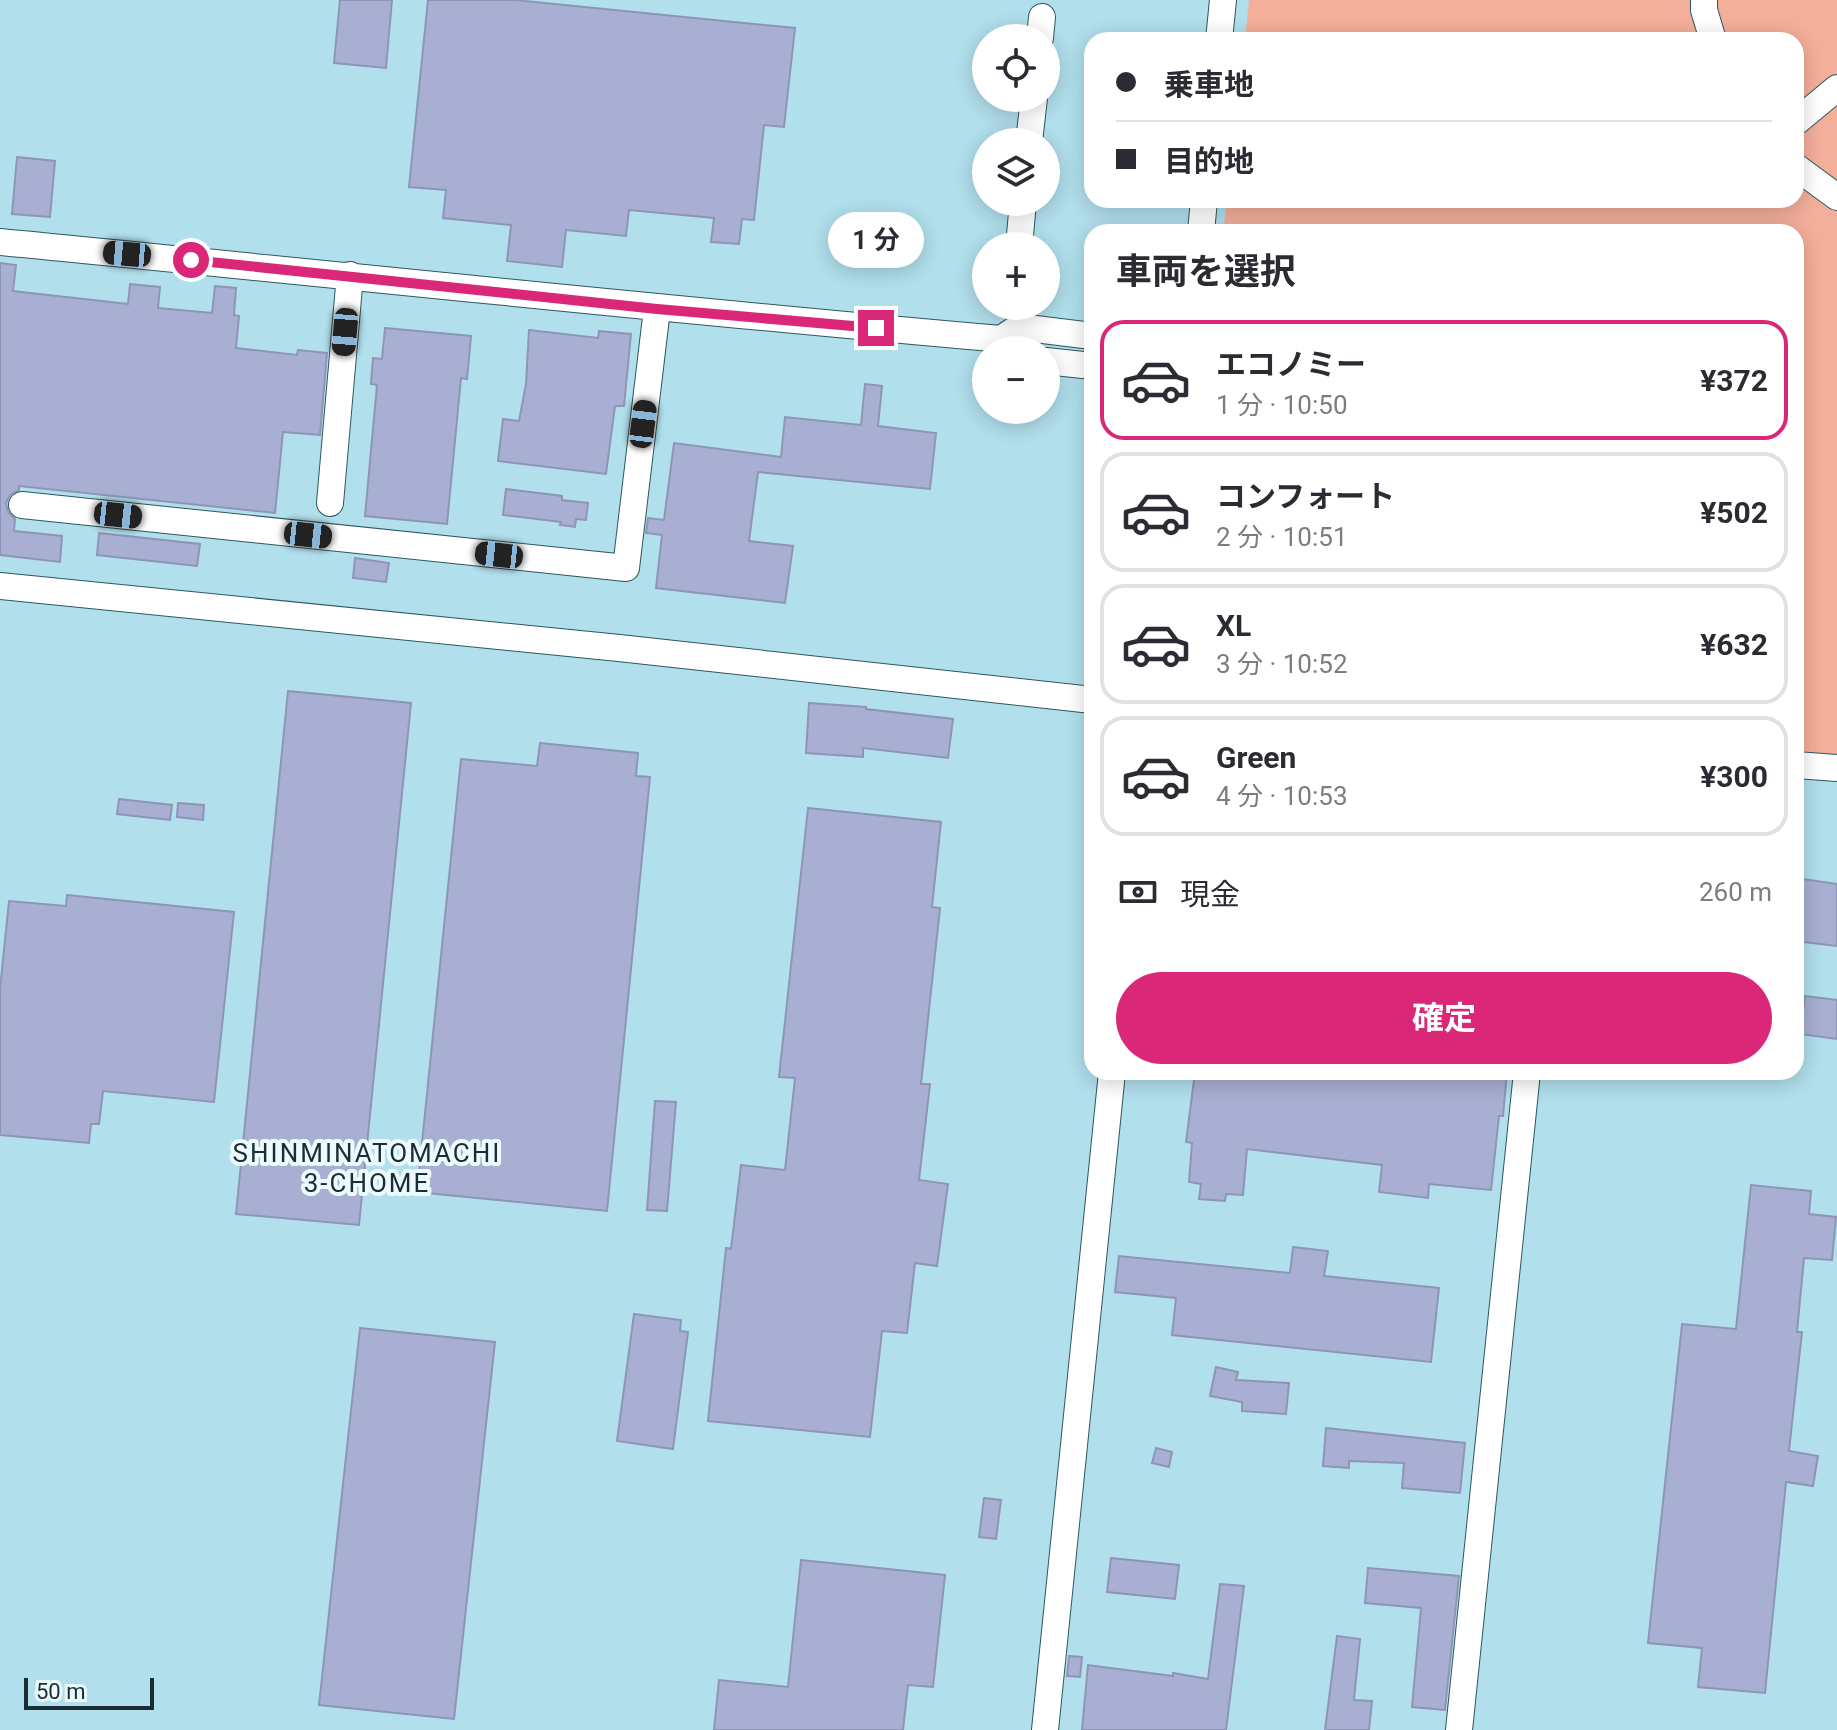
<!DOCTYPE html>
<html lang="ja">
<head>
<meta charset="utf-8">
<style>
  body { margin:0; font-family:Roboto,"Noto Sans JP",sans-serif; background:#f2f2f3; color:#2b2b33; height:100vh; display:flex; flex-direction:column; font-size:30px; white-space:nowrap }
  * { box-sizing:border-box; margin:0 }
  p { font-size:26px; color:#7c7c81 }
  .icon { flex:none; width:44px; height:44px; fill:none; stroke:currentColor; stroke-width:2; stroke-linecap:round; stroke-linejoin:round }
  .map { position:relative; flex:1; overflow:hidden }
  .drawer { position:absolute; left:1084px; top:224px; width:720px; height:856px; display:flex; flex-direction:column; background:#fff; border-radius:24px; box-shadow:0 4px 20px #0003 }
  .drawer>* { flex:none }
  .guide { position:absolute; left:1084px; top:32px; width:720px; height:176px; border-radius:24px; box-shadow:0 4px 20px #0003; display:grid; align-content:center; height:176px; padding:0 32px; background:#fff }
  .buttons { position:absolute; left:972px; top:24px; display:grid; gap:16px }
  .buttons a { display:grid; place-items:center; width:88px; height:88px; border-radius:50%; background:#fff; box-shadow:0 4px 20px #0003; font-size:40px }
  .scale { position:absolute; left:24px; bottom:20px; width:130px; box-sizing:border-box; padding-left:8px; border:4px solid #1a2d32; border-top:0; font-size:22px; line-height:28px; white-space:nowrap; color:#1a2d32; -webkit-text-stroke:6px #ecfafe; paint-order:stroke }
  .end { position:absolute; width:36px; height:36px; margin:-18px; border:10px solid #db2777; background:#fff; box-shadow:0 0 0 4px #fff }
  .from { border-radius:50% }
  .bubble { position:absolute; height:56px; border-radius:28px; background:#fff; box-shadow:0 4px 20px #0003; font-size:26px; font-weight:700; line-height:56px; text-align:center }
  .car { position:absolute; width:24px; height:48px; margin:-24px -12px; border-radius:10px; box-shadow:0 0 6px 2px #0007; background:linear-gradient(#222 24%,#8ab4d8 0 40%,#222 0 76%,#8ab4d8 0 86%,#222 0) }
  .guide b { display:flex; align-items:center; gap:28px; height:76px; font-size:30px }
  .guide b+b { border-top:2px solid #e1e1e2 }
  .guide i { width:20px; height:20px; background:#2b2b33 }
  ul { padding:0; list-style:none }
  li { display:flex; align-items:center; gap:24px; height:120px; margin:0 16px 12px; padding:0 16px; border:4px solid #e1e1e2; border-radius:24px }
  li div { flex:1 }
  li b { display:block; font-size:30px }
  li em { font-style:normal; font-weight:700 }
  li.current { border-color:#db2777 }
  li>.icon { width:72px; height:72px; stroke-width:1.5 }
  h2 { padding:0 32px; font-size:36px; line-height:96px }
  .pay { display:flex; align-items:center; gap:20px; height:88px; padding:0 32px; font-size:30px }
  .pay p { margin-inline-start:auto }
  .button { display:flex; gap:16px; margin-top:auto; padding:16px 32px }
  .button a { flex:1; height:92px; border-radius:48px; background:#db2777; color:#fff; font-size:32px; font-weight:700; line-height:92px; text-align:center }
  .map>svg:first-child { display:block }
  .green { fill:#f4af9b }
  .building { fill:#a8afd2; stroke:#8e95b7; stroke-width:2 }
  .lines { fill:none; stroke-linecap:round; stroke-linejoin:round }
  .minor-casing { stroke:#2c5762; stroke-width:28 }
  .minor { stroke:#fff; stroke-width:26 }
  .route { stroke:#db2777; stroke-width:10 }
  .labels { text-anchor:middle; dominant-baseline:central; stroke-width:8; stroke-linejoin:round; paint-order:stroke }
  .neighbourhood-label { font-size:26px; letter-spacing:2px; fill:#1a2d32; stroke:#ecfafe }
</style>
</head>
<body>
<div class="map">
<svg width="1837" height="1730" viewBox="0 0 1837 1730">
  <rect width="100%" height="100%" fill="#b1dfec"/>
  <!-- green -->
  <path class="green" d="M1249 0H1837V755L1796 750V232H1223L1227 200H1796V40H1245Z"/>
  <!-- building -->
  <path class="building" d="M340 0H392L386 68 334 63Z
    M428 0H515L795 28 784 127 764 125 754 220 742 219 739 244 711 242 714 218 629 210 626 236 566 230 562 267 507 261 511 225 443 218 446 190 409 187Z
    M17 157 55 161 50 217 12 214Z
    M0 263 16 265 13 291 128 304 130 284 160 287 158 308 212 313 215 286 236 288 234 315 239 316 236 348 297 355 298 350 327 353 320 435 283 432 275 513 19 486V490L10 495 6 503 8 512 15 519 14 531 62 536 60 562 0 555Z
    M385 328 471 336 467 379 461 378 447 524 365 516 377 385 371 384 373 358 382 359Z
    M529 330 598 338 599 331 631 334 624 406H615L606 474 498 461 503 419 519 421 526 384Z
    M865 384 882 386 878 426 936 433 930 489 758 472 749 541 793 546 785 603 656 588 662 535 646 533 648 518 664 520 674 443 781 457 785 417 861 425Z
    M506 489 562 496V500L588 503 586 520 576 519 575 527 560 525 561 522 503 515Z
    M99 533 200 544 197 566 97 555Z
    M355 558 389 563 386 582 353 578Z
    M288 691 411 703 359 1225 236 1214Z
    M809 703 866 707V709L953 719 948 758 863 748V757L806 753Z
    M540 743 638 753 636 776 650 777 607 1211 417 1192 461 759 537 766Z
    M119 799 172 805 170 820 117 814Z
    M178 803 204 805 203 820 177 817Z
    M808 808 941 822 932 907 940 908 921 1084H930L919 1180 948 1184 937 1266 915 1263 907 1333 882 1331 870 1437 708 1421 726 1248 731 1249 741 1165 785 1170 795 1078 779 1077Z
    M1796 878 1837 884V946L1796 941Z
    M67 895 234 912 214 1102 103 1091 99 1124H91L89 1143 0 1135V989L9 901 66 906Z
    M1805 996 1837 1000V1039L1800 1034Z
    M1195 1072H1507L1503 1116H1499L1491 1190 1429 1184 1428 1198 1379 1192 1382 1165 1247 1149 1243 1195 1226 1194 1225 1201 1199 1199 1201 1184 1189 1182 1192 1143 1186 1142Z
    M655 1101 676 1102 667 1211 647 1210Z
    M1751 1185 1811 1191 1809 1214 1836 1217 1832 1260 1804 1258 1797 1332H1802L1789 1451 1818 1456 1813 1486 1786 1482 1765 1693 1698 1687 1702 1648 1648 1643 1682 1324 1736 1329Z
    M1293 1247 1328 1251 1324 1276 1439 1288 1431 1362 1172 1335 1176 1298 1115 1292 1119 1256 1290 1273Z
    M634 1314 681 1320 680 1331 688 1332 673 1449 617 1441Z
    M360 1328 495 1342 454 1719 319 1705Z
    M1216 1367 1238 1372 1236 1380 1289 1383 1286 1414 1242 1411V1402L1210 1396Z
    M1326 1428 1465 1443 1460 1493 1402 1488 1404 1463 1349 1461V1468L1323 1466Z
    M1156 1448 1172 1452 1169 1467 1152 1463Z
    M984 1498 1001 1500 996 1539 979 1537Z
    M1111 1558 1179 1565 1175 1599 1107 1592Z
    M801 1560 945 1575 933 1687 908 1685 903 1730H714L719 1680 788 1687Z
    M1368 1568 1459 1576 1445 1710 1412 1707 1421 1608 1365 1603Z
    M1220 1584 1244 1586 1226 1730H1082L1088 1665 1173 1676V1673L1208 1679Z
    M1337 1636 1360 1639 1354 1700 1372 1701 1369 1730H1325Z
    M1069 1656 1082 1657 1080 1677 1067 1676Z"/>
  <g class="lines">
    <!-- minor casing -->
    <g class="minor-casing">
      <path id="minor" d="M1704 0V10L1713 40
        M1040 38 1042 17
        M1219 40 1223 0
        M1796 122 1837 88
        M1029 142 1034 98
        M1796 167 1837 197
        M1201 232 1204 200
        M0 242C334 274 667 310 1001 339L1019 327 1092 336
        M1019 246 1023 202
        M1046 361 1092 366
        M330 503 350 275
        M22 505 626 568 657 309
        M0 586 619 648 1092 700
        M1796 765 1837 768
        M1045 1730 1112 1072
        M1459 1730 1527 1072"/>
    </g>
    <!-- minor -->
    <use href="#minor" class="minor"/>
  </g>
  <g class="lines">
    <!-- route -->
    <path class="route" d="M191 260 657 309 876 328"/>
  </g>
  <g class="labels">
    <!-- neighbourhood labels -->
    <g class="neighbourhood-label">
      <text x="367" y="1153">SHINMINATOMACHI<tspan x="367" dy="30">3-CHOME</tspan></text>
    </g>
  </g>
</svg>
<div class="buttons">
<a><svg class="icon" aria-label="locate" viewBox="0 0 24 24"><circle cx="12" cy="12" r="6"/><path d="M12 2v4M12 18v4M2 12h4M18 12h4"/></svg></a>
<a><svg class="icon" aria-label="layers" viewBox="0 0 24 24"><path d="M12 4l9 5-9 5-9-5zM3 14l9 5 9-5"/></svg></a>
<a>+</a>
<a>−</a>
</div>
<div class="scale">50 m</div>
<i class="end from" style="left:191px;top:260px"></i>
<i class="end" style="left:876px;top:328px"></i>
<div class="bubble" style="left:828px;top:212px;width:96px">1 分</div>
<i class="car" style="left:127px;top:254px;rotate:275deg"></i>
<i class="car" style="left:345px;top:332px;rotate:185deg"></i>
<i class="car" style="left:643px;top:424px;rotate:7deg"></i>
<i class="car" style="left:118px;top:515px;rotate:96deg"></i>
<i class="car" style="left:308px;top:535px;rotate:96deg"></i>
<i class="car" style="left:499px;top:555px;rotate:276deg"></i>
<div class="guide">
<b><i class="from"></i>乗車地</b>
<b><i></i>目的地</b>
</div>
<section class="drawer">
<h2>車両を選択</h2>
<ul>
<li class="current"><svg class="icon" aria-label="car" viewBox="0 0 24 24"><path d="M5 17H2v-5l4-1 3-4h7l3 4 3 1v5h-3M9 17h6M6 11h13"/><circle cx="7" cy="17" r="2"/><circle cx="17" cy="17" r="2"/></svg><div><b>エコノミー</b><p>1 分 · 10:50</p></div><em>¥372</em></li>
<li><svg class="icon" aria-label="car" viewBox="0 0 24 24"><path d="M5 17H2v-5l4-1 3-4h7l3 4 3 1v5h-3M9 17h6M6 11h13"/><circle cx="7" cy="17" r="2"/><circle cx="17" cy="17" r="2"/></svg><div><b>コンフォート</b><p>2 分 · 10:51</p></div><em>¥502</em></li>
<li><svg class="icon" aria-label="car" viewBox="0 0 24 24"><path d="M5 17H2v-5l4-1 3-4h7l3 4 3 1v5h-3M9 17h6M6 11h13"/><circle cx="7" cy="17" r="2"/><circle cx="17" cy="17" r="2"/></svg><div><b>XL</b><p>3 分 · 10:52</p></div><em>¥632</em></li>
<li><svg class="icon" aria-label="car" viewBox="0 0 24 24"><path d="M5 17H2v-5l4-1 3-4h7l3 4 3 1v5h-3M9 17h6M6 11h13"/><circle cx="7" cy="17" r="2"/><circle cx="17" cy="17" r="2"/></svg><div><b>Green</b><p>4 分 · 10:53</p></div><em>¥300</em></li>
</ul>
<div class="pay"><svg class="icon" aria-label="cash" viewBox="0 0 24 24"><path d="M3 7h18v10H3z"/><circle cx="12" cy="12" r="2"/></svg>現金<p>260 m</p></div>
<div class="button"><a>確定</a></div>
</section>
</div>
</body>
</html>
